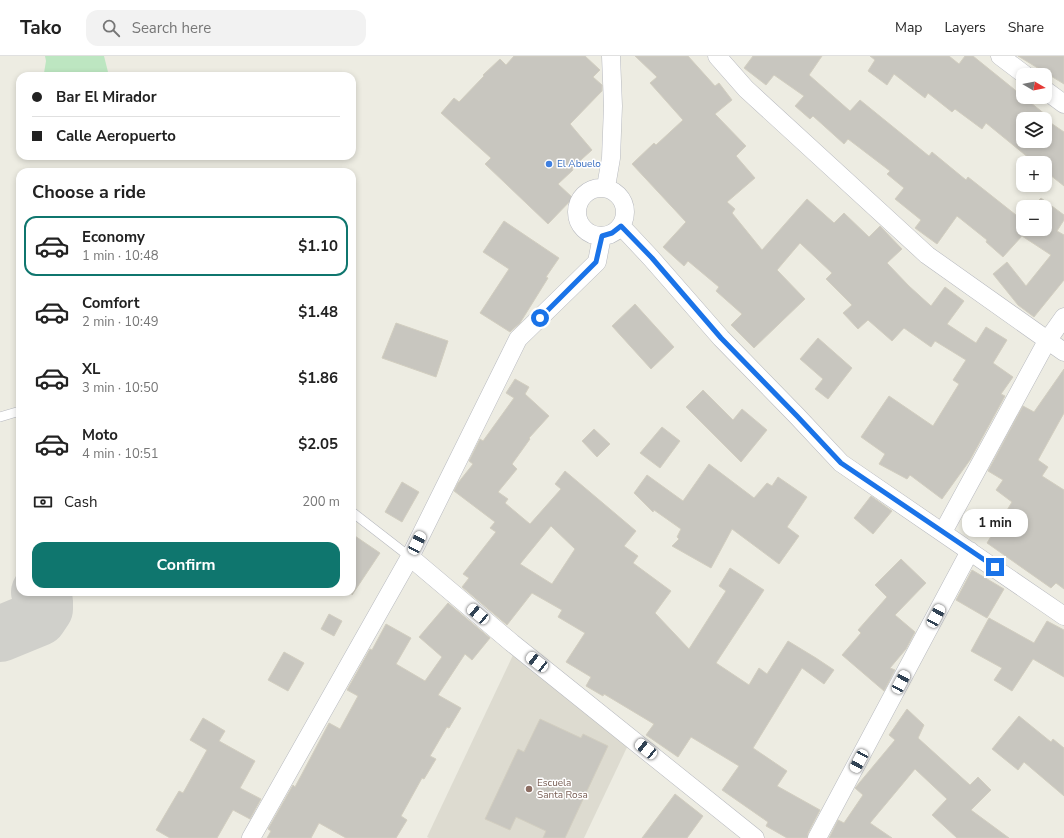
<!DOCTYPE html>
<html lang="en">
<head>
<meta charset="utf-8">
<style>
  body { margin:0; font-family:"Nunito Sans",sans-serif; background:#f2f2f2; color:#222; height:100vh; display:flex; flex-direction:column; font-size:15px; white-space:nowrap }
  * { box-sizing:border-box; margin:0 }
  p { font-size:13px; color:#767676 }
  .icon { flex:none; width:22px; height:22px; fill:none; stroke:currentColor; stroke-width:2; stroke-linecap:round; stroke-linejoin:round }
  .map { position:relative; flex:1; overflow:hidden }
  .drawer { position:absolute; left:16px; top:112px; width:340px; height:428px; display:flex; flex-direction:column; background:#fff; border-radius:12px; box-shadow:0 2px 6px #0003 }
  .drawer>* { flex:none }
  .banner { position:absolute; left:16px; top:16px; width:340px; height:88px; border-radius:12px; box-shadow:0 2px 6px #0003; display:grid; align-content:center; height:88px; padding:0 16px; background:#fff }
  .needle { width:26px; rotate:100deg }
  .controls { position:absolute; left:1016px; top:12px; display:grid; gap:8px }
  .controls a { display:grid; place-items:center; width:36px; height:36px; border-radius:8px; background:#fff; box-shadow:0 2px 6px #0003; font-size:20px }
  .end { position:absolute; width:18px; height:18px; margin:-9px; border:5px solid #1a73e8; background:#fff; box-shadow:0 0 0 2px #fff }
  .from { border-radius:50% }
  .bubble { position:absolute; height:28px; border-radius:12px; background:#fff; box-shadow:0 2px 6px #0003; font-size:13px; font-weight:700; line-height:28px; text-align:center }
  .car { position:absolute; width:12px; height:24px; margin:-12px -6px; border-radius:5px; box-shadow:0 0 3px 1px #0007; background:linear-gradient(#fff 24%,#345 0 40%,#fff 0 76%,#345 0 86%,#fff 0) }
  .banner b { display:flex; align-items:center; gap:14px; height:38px; font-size:15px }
  .banner b+b { border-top:1px solid #e0e0e0 }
  .banner i { width:10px; height:10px; background:#222 }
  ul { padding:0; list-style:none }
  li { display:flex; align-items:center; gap:12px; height:60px; margin:0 8px 6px; padding:0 8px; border:2px solid transparent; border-radius:12px }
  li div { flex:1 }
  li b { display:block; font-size:15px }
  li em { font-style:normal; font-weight:700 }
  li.current { border-color:#0f766e }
  li>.icon { width:36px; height:36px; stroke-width:1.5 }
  h2 { padding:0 16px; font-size:18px; line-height:48px }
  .pay { display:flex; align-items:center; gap:10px; height:44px; padding:0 16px; font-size:15px }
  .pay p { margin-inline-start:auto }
  .button { display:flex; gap:8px; margin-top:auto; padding:8px 16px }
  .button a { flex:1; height:46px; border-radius:12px; background:#0f766e; color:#fff; font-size:16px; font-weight:700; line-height:46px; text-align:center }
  header { display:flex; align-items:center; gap:24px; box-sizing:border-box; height:56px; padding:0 20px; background:#fff; border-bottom:1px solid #e0e0e0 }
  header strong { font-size:19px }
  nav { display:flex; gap:22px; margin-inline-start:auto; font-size:14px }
  .search { width:280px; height:36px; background:#f2f2f2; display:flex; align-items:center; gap:10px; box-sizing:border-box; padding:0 14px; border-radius:12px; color:#767676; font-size:15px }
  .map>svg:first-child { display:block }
  .education { fill:#dddbd0 }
  .green { fill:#bde6c1 }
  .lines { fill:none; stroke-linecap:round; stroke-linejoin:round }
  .taxiway { stroke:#d0d0cb; stroke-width:56 }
  .building { fill:#c8c6bf; stroke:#d2cec0; fill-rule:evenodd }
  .lane-casing { stroke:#b7b9bf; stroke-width:10 }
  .street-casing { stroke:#b7b9bf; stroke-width:19 }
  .lane { stroke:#fff; stroke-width:9 }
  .street { stroke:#fff; stroke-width:18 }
  .route { stroke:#1a73e8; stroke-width:5 }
  .shop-dot { fill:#3f7fe0; stroke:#fff; stroke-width:1.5 }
  .education-dot { fill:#8d6e63; stroke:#fff; stroke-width:1.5 }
  .labels { text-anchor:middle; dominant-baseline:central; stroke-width:3; stroke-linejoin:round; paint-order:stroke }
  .shop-label { font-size:10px; fill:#366cbe; stroke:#fff; text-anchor:start }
  .education-label { font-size:10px; fill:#785e54; stroke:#fff; text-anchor:start }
</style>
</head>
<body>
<header>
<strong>Tako</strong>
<div class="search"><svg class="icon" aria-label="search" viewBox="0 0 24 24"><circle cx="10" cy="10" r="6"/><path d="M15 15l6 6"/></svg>Search here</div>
<nav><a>Map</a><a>Layers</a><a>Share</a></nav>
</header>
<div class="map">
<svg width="1064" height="782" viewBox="0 0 1064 782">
  <rect width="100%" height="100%" fill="#edece2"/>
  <!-- education -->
  <path class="education" d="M514 597 630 685 584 782H429L427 781Z"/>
  <!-- green -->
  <path class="green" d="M45 0H104L109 20H45L44 17 46 5Z"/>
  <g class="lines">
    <!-- taxiway -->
    <path class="taxiway" d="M0 578 39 562 45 553V545L42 538 39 536"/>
  </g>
  <!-- building -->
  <path class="building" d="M514 0H585L600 14 593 21 602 29V35L570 68 592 94 572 112 573 114 558 128 573 142 548 168 485 108 491 102 441 57 454 42 459 46 484 20 483 19 500 3 506 9Z
    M635 0H688L715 30 719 27 732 44 715 58 746 90 736 100 755 122 727 146 735 153 732 157 762 194 807 143 834 167 844 157 869 181 880 170 902 193 887 207 909 230 931 250 945 231 964 245 947 268 976 287 986 271 1007 284 993 307 1013 321 1001 338 1005 340 970 404 942 443 910 419 907 423 879 408 885 398 861 381 889 340 933 370 959 328 953 324 966 304 935 285 931 291 904 272 892 285 868 264 858 273 843 257 852 249 826 223 832 217 800 187 777 214 805 243 754 292 731 269 742 258 716 235 719 231 688 205 684 210 663 191 686 166 632 108 654 87 656 89 683 64 650 27 657 21Z
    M753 0H822L809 19 850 55 860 44 929 100 932 96 966 124 968 121 1021 163 1023 160V173H1045V151H1032L1041 142 1064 159V164L1057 175 1064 179V224L1034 261 1018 249 993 218 1007 206 1026 230 1051 199 1022 180 1003 201 986 186 987 184 957 160 937 188 915 172 921 164 895 143 904 132 887 118 890 115 848 83 844 88 813 60 810 63 795 50 804 40 774 19 766 29 744 12Z
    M870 0H949L959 8 965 0H973L1046 59 1044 62 1045 63H1023V85H1045V63L1064 76V130L1045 115V107H1035L986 67 982 73 955 53 952 56 928 37 925 42 894 18 887 29 868 15 875 4Z
    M1018 0H1064V28Z
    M504 165 559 202 546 221 548 222 520 267 510 276 480 257 509 213 483 196Z
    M635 248 674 291 651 313 612 270Z
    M396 267 448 285 436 321 382 302Z
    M818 282 852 312 828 343 815 333 823 323 800 303Z
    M1064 313V357L1038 404 1048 411 1042 420 1064 434V533L1056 527 1051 532 987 487 1012 446 996 434 1003 424 988 415 1023 350 1034 356Z
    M515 323 529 331 525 338 549 360 529 382 530 383 512 408 517 413 498 436 508 443 505 447 530 468 561 433 555 428 565 415 636 475 624 490 638 500 633 507 671 535 655 557 689 593 726 535 719 530 730 512 764 534 716 607 749 629 759 612 767 618 788 585 816 602 834 614 824 628 802 612 753 692 787 715 777 730 820 754 808 777 807 782H787L766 770 768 766 722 734 739 710 691 681 678 701 646 679 654 668 604 638 603 640 586 630 591 621 566 606 585 577 558 561 562 554 532 537 507 569 462 531 469 522 463 518 496 476 490 472 495 466 454 435 458 427 473 408 469 405 480 383 483 385 514 342 506 337ZM551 470 575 493 552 528 520 508Z
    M703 334 733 364 742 353 767 374 741 406 686 351Z
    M662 371 680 385 660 412 640 397Z
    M594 373 610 388 597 401 582 385Z
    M709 408 754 442 767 427 772 430 778 421 807 441 787 471 799 480 779 508 732 473 711 512 672 490 679 483 677 481 681 473 654 454 653 456 634 437 647 419 683 445Z
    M402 426 419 436 402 466 385 456Z
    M871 440 892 455 873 478 854 462Z
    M352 478 380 497 352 539Z
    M901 503 926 527 895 559 915 576 906 593 890 612 895 614 884 635 842 599 861 577 858 574 887 541 875 529Z
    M972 514 1004 533 987 562 956 544Z
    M448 547 490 582 472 604 465 598 438 639 461 652 449 672 447 671 430 700 436 703 424 723 422 722 401 760 407 764 396 782H346L319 767 311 782H267L271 775 268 773 293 729 295 731 329 667 340 673 358 640 347 634 370 593 372 594 386 568 411 582 396 608 425 625 442 601 419 581Z
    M329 558 342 565 334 580 321 573Z
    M989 562 1034 587 1047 565 1064 574V621L1033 603 1012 635 994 624 1002 612 971 595Z
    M284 596 304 607 288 635 268 624Z
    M907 653 924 669 918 682 970 729 978 721 991 734 971 754 1009 782H957L932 759 947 743 915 713 870 767 892 782H829L838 764 844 767 863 739 855 732 895 684 889 679Z
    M1019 660 1051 686 1053 683 1064 692V740L1024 706 1018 714 992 693Z
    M203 662 225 675 219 685 255 705 240 732 261 743 250 763 233 754 217 782H170L156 774 179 735 183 737 207 694 190 684Z
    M540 663 581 682 583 678 608 690 565 782H543L546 775 516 761 510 774 485 763 518 693 524 696Z
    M675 738 703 760 687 782H642Z"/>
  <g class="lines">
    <!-- lane casing -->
    <g class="lane-casing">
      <path id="lane" d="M0 361 20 355
        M352 456 410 501"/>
    </g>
    <!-- street casing -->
    <g class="street-casing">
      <path id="street" d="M717 0 746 33 927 199 1064 296
        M1000 0 1025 19
        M1045 34 1064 48
        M606 131 611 102 613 50 611 0
        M577 156a24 24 0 1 1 48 0a24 24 0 1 1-48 0Z
        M621 170 651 202 721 282 797 360 841 407 1064 560
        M943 476 1047 285 1064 261
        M410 501 512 587 755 782
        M251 782 410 501 518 283 597 206 602 180
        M817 782 970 495"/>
    </g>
    <!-- lane -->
    <use href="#lane" class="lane"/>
    <!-- street -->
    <use href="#street" class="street"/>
  </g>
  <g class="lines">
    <!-- route -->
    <path class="route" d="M540 262 596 206 602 180 612 177 621 170 652 202 721 282 797 360 841 407 995 511"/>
  </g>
  <!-- markers -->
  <circle class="shop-dot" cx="549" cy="108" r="4"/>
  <circle class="education-dot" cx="529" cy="733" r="4"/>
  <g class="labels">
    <!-- shop labels -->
    <g class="shop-label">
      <text x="557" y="108">El Abuelo</text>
    </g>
    <!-- education labels -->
    <g class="education-label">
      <text x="537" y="727">Escuela<tspan x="537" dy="12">Santa Rosa</tspan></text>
    </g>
  </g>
</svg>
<div class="controls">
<a><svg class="needle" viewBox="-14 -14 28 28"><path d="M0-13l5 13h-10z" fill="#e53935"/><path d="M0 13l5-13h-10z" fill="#767676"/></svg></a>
<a><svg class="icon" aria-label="layers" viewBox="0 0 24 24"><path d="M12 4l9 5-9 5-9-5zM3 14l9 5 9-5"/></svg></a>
<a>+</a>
<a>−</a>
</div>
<i class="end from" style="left:540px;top:262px"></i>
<i class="end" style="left:995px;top:511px"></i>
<div class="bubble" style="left:962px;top:453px;width:66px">1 min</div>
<i class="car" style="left:417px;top:487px;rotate:26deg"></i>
<i class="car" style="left:478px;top:558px;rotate:310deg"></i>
<i class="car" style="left:936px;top:560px;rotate:28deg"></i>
<i class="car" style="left:537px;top:606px;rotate:308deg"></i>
<i class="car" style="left:901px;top:626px;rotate:28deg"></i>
<i class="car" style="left:646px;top:693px;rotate:309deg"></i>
<i class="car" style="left:859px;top:705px;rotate:208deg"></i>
<div class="banner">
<b><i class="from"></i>Bar El Mirador</b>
<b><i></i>Calle Aeropuerto</b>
</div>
<section class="drawer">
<h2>Choose a ride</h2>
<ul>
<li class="current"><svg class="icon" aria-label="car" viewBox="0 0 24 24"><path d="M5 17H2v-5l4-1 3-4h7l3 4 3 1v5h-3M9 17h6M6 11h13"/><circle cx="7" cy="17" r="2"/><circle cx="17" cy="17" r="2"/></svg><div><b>Economy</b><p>1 min · 10:48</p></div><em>$1.10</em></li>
<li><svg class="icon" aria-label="car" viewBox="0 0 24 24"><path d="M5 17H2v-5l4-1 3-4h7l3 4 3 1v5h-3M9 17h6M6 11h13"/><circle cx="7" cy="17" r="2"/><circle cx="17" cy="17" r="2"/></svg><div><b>Comfort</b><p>2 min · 10:49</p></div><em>$1.48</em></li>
<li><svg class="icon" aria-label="car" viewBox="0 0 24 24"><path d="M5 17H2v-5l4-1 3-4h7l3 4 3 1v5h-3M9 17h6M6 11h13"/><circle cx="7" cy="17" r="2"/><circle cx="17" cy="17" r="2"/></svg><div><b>XL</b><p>3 min · 10:50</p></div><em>$1.86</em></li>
<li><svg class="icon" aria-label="car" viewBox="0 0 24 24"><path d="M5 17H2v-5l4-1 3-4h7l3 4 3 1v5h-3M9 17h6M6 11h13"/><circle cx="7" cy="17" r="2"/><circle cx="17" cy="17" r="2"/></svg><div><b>Moto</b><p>4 min · 10:51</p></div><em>$2.05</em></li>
</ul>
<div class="pay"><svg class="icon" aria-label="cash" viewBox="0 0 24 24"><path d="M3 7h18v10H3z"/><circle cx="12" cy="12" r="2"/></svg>Cash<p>200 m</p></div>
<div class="button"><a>Confirm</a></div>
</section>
</div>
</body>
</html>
